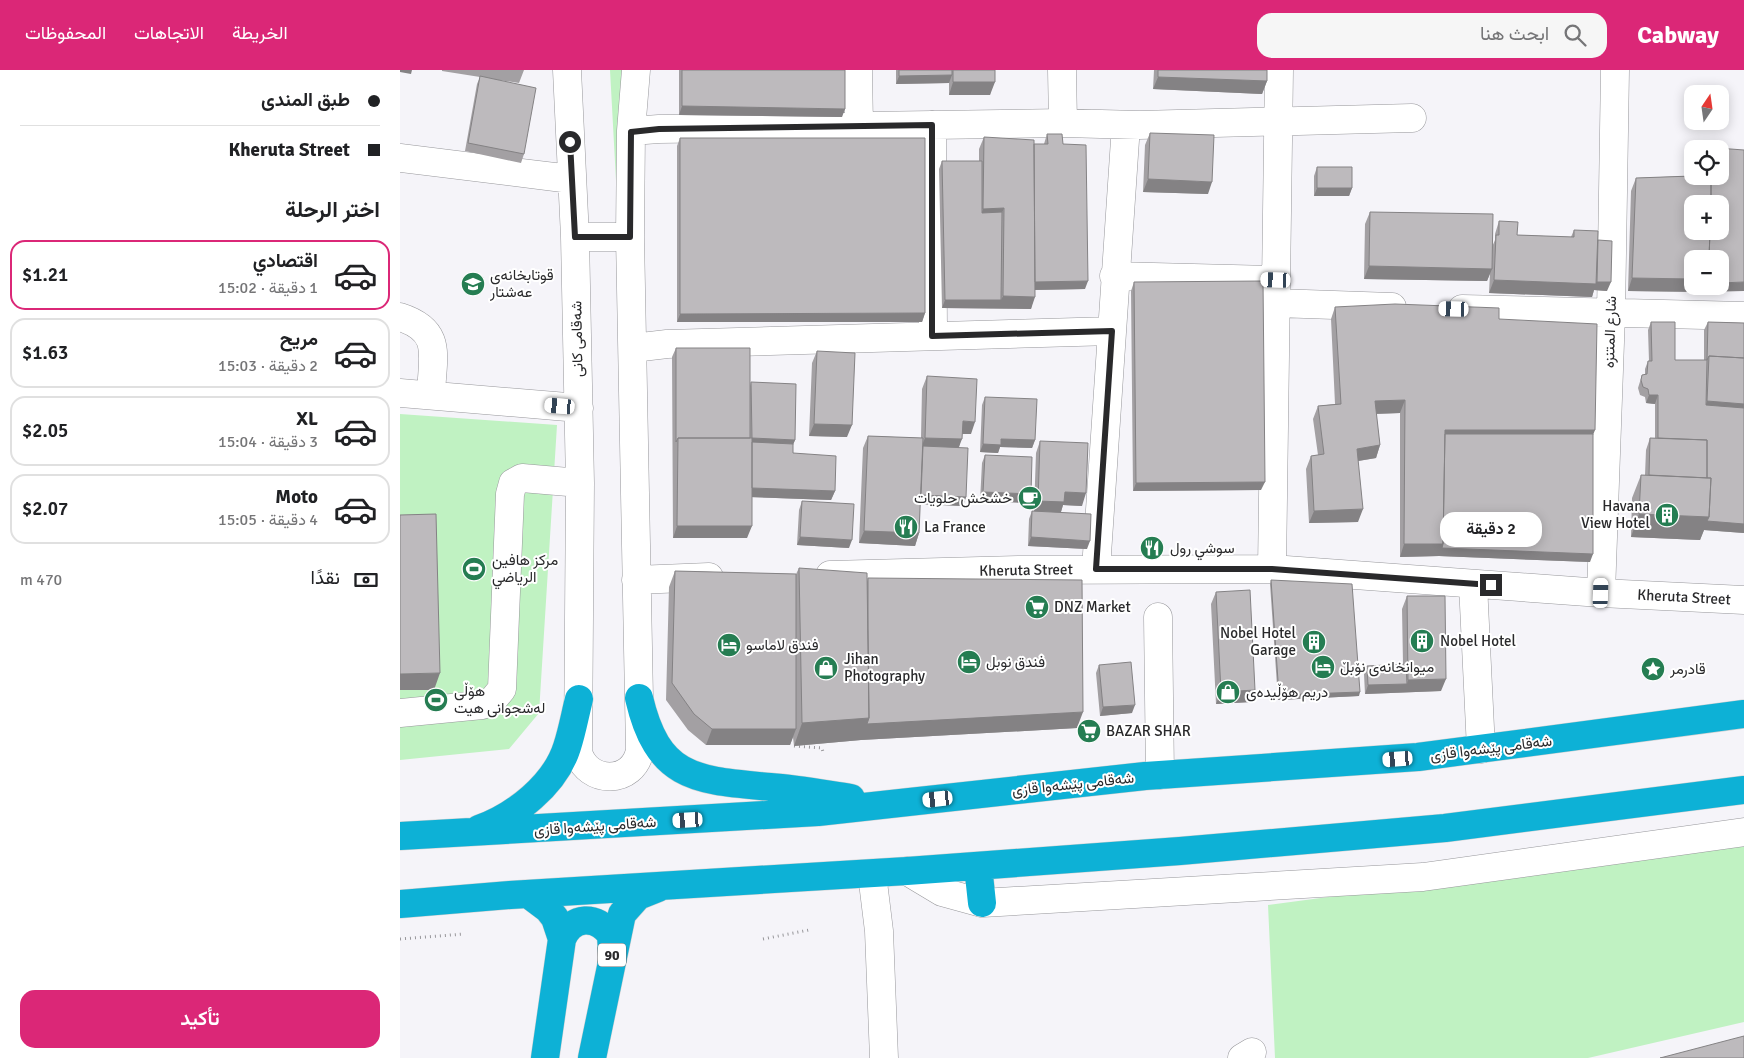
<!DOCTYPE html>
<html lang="ar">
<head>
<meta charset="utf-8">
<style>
  body { margin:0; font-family:Signika,Vazirmatn,sans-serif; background:#f6f6f6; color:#202124; direction:rtl; height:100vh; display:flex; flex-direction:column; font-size:19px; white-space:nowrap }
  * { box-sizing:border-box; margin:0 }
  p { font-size:16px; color:#757577 }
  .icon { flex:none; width:28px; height:28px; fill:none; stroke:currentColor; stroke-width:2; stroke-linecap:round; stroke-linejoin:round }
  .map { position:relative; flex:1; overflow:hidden; direction:ltr }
  .drawer { display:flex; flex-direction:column; background:#fff; width:400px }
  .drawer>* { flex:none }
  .banner { display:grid; align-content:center; height:110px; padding:0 20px; background:#fff }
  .needle { width:32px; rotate:13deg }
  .buttons { position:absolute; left:1284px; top:15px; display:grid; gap:10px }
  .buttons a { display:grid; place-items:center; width:45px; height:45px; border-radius:10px; background:#fff; box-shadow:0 2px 12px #0003; font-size:25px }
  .end { position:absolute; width:22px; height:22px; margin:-11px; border:6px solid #29292b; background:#fff; box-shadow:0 0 0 2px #fff }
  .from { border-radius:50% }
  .bubble { position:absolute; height:35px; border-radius:15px; background:#fff; box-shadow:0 2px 12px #0003; font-size:16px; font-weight:600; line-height:35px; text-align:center; direction:rtl }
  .car { position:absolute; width:15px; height:30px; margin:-15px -8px; border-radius:6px; box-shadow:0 0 4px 1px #0007; background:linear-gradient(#fff 24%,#345 0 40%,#fff 0 76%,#345 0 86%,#fff 0) }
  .banner b { display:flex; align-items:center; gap:18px; height:48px; font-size:19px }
  .banner b+b { border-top:1px solid #e0e0e0 }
  .banner i { width:12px; height:12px; background:#202124 }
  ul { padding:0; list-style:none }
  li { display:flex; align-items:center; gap:15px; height:70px; margin:0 10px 8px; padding:0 10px; border:2px solid #e0e0e0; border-radius:15px }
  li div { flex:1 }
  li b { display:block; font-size:19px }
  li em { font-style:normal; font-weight:600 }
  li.on { border-color:#db2777 }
  li>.icon { width:45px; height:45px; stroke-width:1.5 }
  h2 { padding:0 20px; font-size:22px; line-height:60px }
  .pay { display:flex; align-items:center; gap:12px; height:55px; padding:0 20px; font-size:19px }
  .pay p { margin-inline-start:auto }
  .button { display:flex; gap:10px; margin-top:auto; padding:10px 20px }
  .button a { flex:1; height:58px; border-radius:15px; background:#db2777; color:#fff; font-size:20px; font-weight:600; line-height:58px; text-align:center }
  header { display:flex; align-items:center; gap:30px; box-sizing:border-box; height:70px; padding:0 25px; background:#db2777; color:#fff }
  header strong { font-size:24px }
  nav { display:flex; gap:28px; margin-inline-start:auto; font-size:18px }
  .search { width:350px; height:45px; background:#f6f6f6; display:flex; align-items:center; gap:12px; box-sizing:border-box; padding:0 18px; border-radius:15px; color:#757577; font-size:19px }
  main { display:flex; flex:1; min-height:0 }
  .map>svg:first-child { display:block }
  .green { fill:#c0f2c2 }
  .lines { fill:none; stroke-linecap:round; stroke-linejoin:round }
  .minor-casing { stroke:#97979b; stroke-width:29 }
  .highway-casing { stroke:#d0d0d0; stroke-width:29 }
  .path { stroke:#97969a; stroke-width:3; stroke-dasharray:1 4; stroke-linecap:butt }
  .minor { stroke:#fff; stroke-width:28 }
  .highway { stroke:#0db1d6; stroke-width:28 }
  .wall { fill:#a3a0a3 }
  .shaded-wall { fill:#848284 }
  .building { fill:#bdbabd; stroke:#848284 }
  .route { stroke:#29292b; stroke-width:6 }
  .labels { text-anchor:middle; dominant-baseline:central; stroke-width:4; stroke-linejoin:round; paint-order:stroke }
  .shield { fill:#fff; stroke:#69696b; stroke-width:1 }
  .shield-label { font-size:14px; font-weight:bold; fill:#29292b }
  .poi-label { font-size:15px; fill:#29292b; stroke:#fff; text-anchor:start }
  .street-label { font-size:15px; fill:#29292b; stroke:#fff }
</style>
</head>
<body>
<header>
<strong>Cabway</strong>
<div class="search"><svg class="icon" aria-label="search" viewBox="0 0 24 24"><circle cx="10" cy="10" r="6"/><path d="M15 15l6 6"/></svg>ابحث هنا</div>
<nav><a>الخريطة</a><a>الاتجاهات</a><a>المحفوظات</a></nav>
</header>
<main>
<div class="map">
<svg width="1344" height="988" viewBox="0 0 1344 988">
  <rect width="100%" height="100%" fill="#f5f4f9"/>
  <!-- green -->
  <path class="green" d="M210 0H235L217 129Z
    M0 344 157 355 139 643 109 679 0 690Z
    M1344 772V952L1188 988H875L868 835Z"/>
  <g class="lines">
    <!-- minor casing -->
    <g class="minor-casing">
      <path id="minor" d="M167 0 175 167 180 413 178 682C187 715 234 715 240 680L230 167 231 61 236 0
        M458 0 459 56
        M662 0 663 53
        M532 55 533 266
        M231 61 259 59 663 53 739 55 1012 48
        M0 88 171 109
        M175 167H230
        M714 206 876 210
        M876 233 992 237
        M1062 239 1344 246
        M0 247C44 261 32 287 31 325
        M233 278 267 274 712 261
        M0 323 179 338
        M696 499 726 55
        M872 499 879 0
        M430 505 620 500 872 499 1201 523 1344 530
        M236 510 309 507
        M1073 514 1081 679
        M1201 523 1211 244 1215 0
        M758 547 760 705
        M0 643 82 635 92 631 102 619 110 424 113 413 122 408 180 413
        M507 801 542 822 582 833 1023 807 1344 762
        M472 804 479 861 484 988
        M842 988 852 982"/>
    </g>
    <!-- highway casing -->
    <g class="highway-casing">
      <path id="highway" d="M239 628C258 710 297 710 370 717 397 719 424 724 451 728
        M79 759C115 746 155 715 167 677 172 662 175 645 179 629
        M0 766 418 742 745 706 1018 687 1344 644
        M578 796 582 833
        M128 824 148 839 155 848 162 869 145 988
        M0 834 110 825 507 801 780 781 1045 758 1344 720
        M162 869C172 845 197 845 211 865L212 883
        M192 988 222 844 238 826 258 818"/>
    </g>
    <!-- path -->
    <path class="path" d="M394 676 422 678 423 682
      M0 869 64 864
      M363 869 409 860"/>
    <!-- minor -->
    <use href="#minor" class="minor"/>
    <!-- highway -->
    <use href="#highway" class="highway"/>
  </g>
  <!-- wall -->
  <path class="wall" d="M42 0H124L119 13 99 10 124 84 121 93 65 81 77 14 80 7 42 1Z
    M279 0H445L442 47 279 45Z
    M496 0H595L590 25H549V13L496 14Z
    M754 0H867V11L862 24 753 19Z
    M750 63 808 124 743 122 745 75Z
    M647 64 663 74 685 219 635 220 631 239 542 238 539 99 542 91H579V79L584 67 634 74H644Z
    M280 68 525 243 522 252H277V76Z
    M1290 76 1304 222 1228 221 1231 121 1236 108 1285 106 1287 84Z
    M917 97 952 118 949 126H914V106Z
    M970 142 1092 177 1095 170V164L1099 151 1117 165 1171 167 1174 160 1198 170 1207 221 1194 220 1192 227 1089 223 1090 203 1087 211 964 209 965 154Z
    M734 212 861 420 733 421 731 221Z
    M935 237 1099 249 1193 364 1190 492 1039 486 1000 487V343L976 344 980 375 976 388 958 391V452L909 453 906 399 911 386 918 385 913 349 918 336 935 334 931 249Z
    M1251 252 1275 290H1304V260L1308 252 1344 253V463L1304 460 1300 470 1231 467 1232 428 1241 405H1245L1246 380 1250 368H1255V334L1246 333 1245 327 1240 325 1238 318 1242 305H1245V299L1248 291H1249L1248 260Z
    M276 278 350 316 351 312 395 370 393 375V383L435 421 431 430 352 427 347 468H273L272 287Z
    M417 281 447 367 409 366 412 293Z
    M527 306 571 364H562L559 377 566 427 563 436 520 434 519 463 515 476 459 473 463 378 468 366 521 368 522 319Z
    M585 327 635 370 632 378 600 377 598 383 580 382 582 335Z
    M640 371 682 436 663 435 661 442 687 479 628 476 629 449 632 441H634L636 383Z
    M585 385 631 424 628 433 580 431 582 393Z
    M402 431 449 478 397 475 399 440Z
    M399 498 467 512 468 508 677 658 461 670 394 676 393 667 390 675H306L288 660 266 630 269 517 275 501 396 504Z
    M871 510 959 626 878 630 870 514Z
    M816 522 851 632 816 634 811 534Z
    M1007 526 1041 621 965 624 964 604 967 596 1003 594 1002 539Z
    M699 595 732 643 700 646 696 603Z"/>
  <!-- shaded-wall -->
  <path class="shaded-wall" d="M0 0H12L11 4 0 2Z
    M552 5 549 13 496 14 499 6Z
    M758 7 867 11 862 24 753 19Z
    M553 12H595L590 25H549Z
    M282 36 445 39 442 47 279 45Z
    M748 109 812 112 808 124 743 122Z
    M917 118H952L949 126H914Z
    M604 138 599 151H579L583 139Z
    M969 196 1092 199 1087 211 964 209Z
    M1232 208 1292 209V216H1320V213L1344 212V221L1304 222 1228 221Z
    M1094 210 1195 212H1211L1207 221 1194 220 1192 227 1089 223Z
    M688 211 685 219 631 220 634 212Z
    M603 226 635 227 631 239 542 238 545 230H601Z
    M525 243 522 252H277L280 244Z
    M1249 325H1258L1255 334 1246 333Z
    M1005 330 1000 343 970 344 975 331Z
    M1307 331 1344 334V346L1303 343Z
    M563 351 575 352 571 364H558Z
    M414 354 452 355 447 367 409 366Z
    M1045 360H1195L1190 373H1044Z
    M352 368 395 370 390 382 350 381Z
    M525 368 562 369 557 382 520 380Z
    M601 369 635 370 632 378 600 377 598 383 580 382 583 374Z
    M980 375 976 388 952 392 957 379Z
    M865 412 861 420 733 421 736 413Z
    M350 418 435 421 431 430 347 427Z
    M583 422 631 424 628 433 580 431Z
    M665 422 686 423 682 436 663 435 660 445 633 444 638 431Z
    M521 425 566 427 563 436 518 434Z
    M963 439 958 452 909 453 914 441Z
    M1239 444 1309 447 1344 454V463L1304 460 1300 470 1231 467Z
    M277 456H352L347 468H273Z
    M464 461 519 463 515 476 459 473Z
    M400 467 452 470 449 478 397 475Z
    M631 467 690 471 687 479 628 476Z
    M1004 474H1043L1193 484 1190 492 1039 486 1000 487Z
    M40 603 34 620H0V604Z
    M1046 609 1041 621 965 624 968 615 1007 614 1008 610Z
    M855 620 851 632 816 634 821 622Z
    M960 622 959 626 878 630 879 625Z
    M735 635 732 643 700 646 703 637Z
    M683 642 677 658 461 670 394 676 402 653 469 648Z
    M312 659H396L390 675H306Z"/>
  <!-- building -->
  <path class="building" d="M282 0H445V39L282 36Z
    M499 0H552V5L499 6Z
    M553 0H595V12H553Z
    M758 0H867V11L758 7Z
    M80 6 136 18 124 84 68 73Z
    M750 63 814 65 812 112 748 109Z
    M647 64H662L663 74 686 75 688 211 635 212 634 74H648Z
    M584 67 634 70 635 227 603 226 604 138 583 139Z
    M280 68H525V243L280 244Z
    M1290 76 1344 80V212L1320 213V189H1309L1310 161H1320V134H1311V106H1320V79H1292V106H1287Z
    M542 91H582V143L602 142 601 230H545Z
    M917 97H952V118H917Z
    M1292 106H1311V134H1292V161H1310L1309 189H1292V209L1232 208 1236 108Z
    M970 142 1093 144 1092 199 969 196Z
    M1099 151 1118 152 1117 165 1174 167V160L1198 161 1196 214 1094 210 1096 165H1099Z
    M1198 170 1212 171 1211 212H1197Z
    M863 211 865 412 736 413 734 212Z
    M995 234 1099 238V249L1197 254 1195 360H1045L1043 474H1004L1005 330 975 331 980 375 957 379 963 439 914 441 911 386 924 384 918 336 941 334 935 237Z
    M1251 252H1275V290H1307L1306 335 1344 338V454L1307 451 1309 447 1311 408H1307V370L1258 368V325H1249L1248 319 1243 317 1241 310 1242 305 1247 304 1248 291H1252Z
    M1308 252 1344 253V288L1309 286 1307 290Z
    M276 278H350V368H278L276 372Z
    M417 281 455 283 452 355 414 354Z
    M1309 286 1344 288V334L1307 331Z
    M527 306 577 309 575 352 563 351 562 369 525 368Z
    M351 312 396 314 395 370 352 368Z
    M585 327 637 329 635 370 601 369V375L583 374Z
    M1045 364H1193V484L1042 478 1043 474Z
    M468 366 523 368 519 463 464 461Z
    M278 368H352V456H277Z
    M1250 368 1307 370V408L1249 405Z
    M640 371 688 373 686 423 665 422 664 432 638 431Z
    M352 372 393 374V383L436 386 435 421 352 418Z
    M523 376 568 378 566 427 521 425Z
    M585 385 632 387 631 424 583 422Z
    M1241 405 1311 408 1309 447 1239 444Z
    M402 431 454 434 452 470 400 467Z
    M632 441 691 444 690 471 631 467Z
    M36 444 40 603 0 604V445Z
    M399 498 467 503 469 648 402 653Z
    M275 501 396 504V659H312L294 644 272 613Z
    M468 508 682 510 683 642 467 654 469 648 468 559Z
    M871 510 952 514 960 622 879 625Z
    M850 520 855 620 821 622 816 522Z
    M1007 526H1045L1046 609 1008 610Z
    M731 592 735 635 703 637 699 595Z
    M1006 594 1007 614 968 615 967 596Z
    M1344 966V988H1260Z"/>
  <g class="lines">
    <!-- route -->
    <path class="route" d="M170 72 175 167H230L231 62 259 59 532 55V266L712 261 696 499H872L1091 515"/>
  </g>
  <!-- icons -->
  <defs>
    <g id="school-disc" transform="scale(1.25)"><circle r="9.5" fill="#257d52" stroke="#fff"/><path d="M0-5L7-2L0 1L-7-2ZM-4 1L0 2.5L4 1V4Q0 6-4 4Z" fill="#fff"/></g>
    <g id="cafe-disc" transform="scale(1.25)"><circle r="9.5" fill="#257d52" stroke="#fff"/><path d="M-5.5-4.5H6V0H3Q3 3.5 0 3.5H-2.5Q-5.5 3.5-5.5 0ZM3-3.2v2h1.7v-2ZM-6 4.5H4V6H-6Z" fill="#fff"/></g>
    <g id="building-disc" transform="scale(1.25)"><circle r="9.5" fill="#257d52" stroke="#fff"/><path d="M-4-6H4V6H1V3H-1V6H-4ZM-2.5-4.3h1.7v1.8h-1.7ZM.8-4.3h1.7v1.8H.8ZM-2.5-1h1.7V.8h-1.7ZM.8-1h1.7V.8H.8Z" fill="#fff"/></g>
    <g id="restaurant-disc" transform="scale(1.25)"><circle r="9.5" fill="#257d52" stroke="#fff"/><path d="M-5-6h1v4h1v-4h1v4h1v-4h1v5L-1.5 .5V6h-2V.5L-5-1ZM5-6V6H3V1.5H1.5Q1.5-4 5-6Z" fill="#fff"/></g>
    <g id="stadium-disc" transform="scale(1.25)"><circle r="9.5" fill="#257d52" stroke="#fff"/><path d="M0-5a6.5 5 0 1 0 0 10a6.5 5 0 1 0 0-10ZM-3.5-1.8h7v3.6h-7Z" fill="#fff"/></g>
    <g id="supermarket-disc" transform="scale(1.25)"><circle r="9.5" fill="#257d52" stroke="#fff"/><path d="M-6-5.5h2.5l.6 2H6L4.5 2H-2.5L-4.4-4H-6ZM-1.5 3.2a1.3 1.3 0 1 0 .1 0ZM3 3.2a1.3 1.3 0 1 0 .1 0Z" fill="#fff"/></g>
    <g id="hotel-disc" transform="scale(1.25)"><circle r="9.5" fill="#257d52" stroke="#fff"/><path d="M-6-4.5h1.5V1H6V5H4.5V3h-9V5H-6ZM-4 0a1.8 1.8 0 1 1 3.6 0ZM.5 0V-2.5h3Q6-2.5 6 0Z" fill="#fff"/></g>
    <g id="shop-disc" transform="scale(1.25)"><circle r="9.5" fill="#257d52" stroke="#fff"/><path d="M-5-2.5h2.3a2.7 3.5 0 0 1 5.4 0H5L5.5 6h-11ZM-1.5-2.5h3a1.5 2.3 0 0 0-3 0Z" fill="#fff"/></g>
    <g id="sight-disc" transform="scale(1.25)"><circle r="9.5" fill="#257d52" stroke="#fff"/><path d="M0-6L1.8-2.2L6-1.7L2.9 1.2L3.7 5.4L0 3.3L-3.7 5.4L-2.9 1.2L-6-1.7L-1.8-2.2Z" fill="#fff"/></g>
  </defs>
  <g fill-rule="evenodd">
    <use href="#school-disc" x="73" y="214"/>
    <use href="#cafe-disc" x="630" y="428"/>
    <use href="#building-disc" x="1267" y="445"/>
    <use href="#restaurant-disc" x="506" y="457"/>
    <use href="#restaurant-disc" x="752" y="478"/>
    <use href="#stadium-disc" x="74" y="499"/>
    <use href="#supermarket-disc" x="637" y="537"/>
    <use href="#building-disc" x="1022" y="571"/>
    <use href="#building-disc" x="914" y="572"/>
    <use href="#hotel-disc" x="329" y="575"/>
    <use href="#hotel-disc" x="569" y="592"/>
    <use href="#hotel-disc" x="923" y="597"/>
    <use href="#shop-disc" x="426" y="598"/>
    <use href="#sight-disc" x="1253" y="599"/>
    <use href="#shop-disc" x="828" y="622"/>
    <use href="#stadium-disc" x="36" y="630"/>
    <use href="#supermarket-disc" x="689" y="661"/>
  </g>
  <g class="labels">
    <!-- shield labels -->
    <rect class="shield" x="198" y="873.5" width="28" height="23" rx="4"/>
    <g class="shield-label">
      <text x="212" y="885">90</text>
    </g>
    <!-- poi labels -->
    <g class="poi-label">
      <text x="90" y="205">قوتابخانەی<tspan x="90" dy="17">عەشتار</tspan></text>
      <text x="612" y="428" text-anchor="end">خشخش حلويات</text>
      <text x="1250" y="436" text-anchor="end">Havana<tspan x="1250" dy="17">View Hotel</tspan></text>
      <text x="524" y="457">La France</text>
      <text x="770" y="478">سوشي رول</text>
      <text x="92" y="490">مركز هافين<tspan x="92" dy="17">الرياضي</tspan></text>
      <text x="654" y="537">DNZ Market</text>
      <text x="896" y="563" text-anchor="end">Nobel Hotel<tspan x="896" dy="17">Garage</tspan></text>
      <text x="1040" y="571">Nobel Hotel</text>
      <text x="346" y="575">فندق لاماسو</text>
      <text x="444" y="589">Jihan<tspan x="444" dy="17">Photography</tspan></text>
      <text x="586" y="592">فندق نوبل</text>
      <text x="940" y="597">میوانخانەی نۆبڵ</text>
      <text x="1270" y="599">قادرمر</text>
      <text x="54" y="621">ھۆڵی<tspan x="54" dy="17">لەشجوانی ھیت</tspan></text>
      <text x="846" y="622">دریم ھۆڵیدەی</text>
      <text x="706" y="661">BAZAR SHAR</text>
    </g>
    <!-- street labels -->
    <g class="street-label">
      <text transform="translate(1210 262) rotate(-88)">شارع المتنزه</text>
      <text transform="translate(177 269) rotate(-91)">شەقامی کانی</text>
      <text transform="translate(626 500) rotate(-1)">Kheruta Street</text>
      <text transform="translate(1284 527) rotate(3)">Kheruta Street</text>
      <text transform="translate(1091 678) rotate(-7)">شەقامی پێشەوا قازی</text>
      <text transform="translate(673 714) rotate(-6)">شەقامی پێشەوا قازی</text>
      <text transform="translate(195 756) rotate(-4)">شەقامی پێشەوا قازی</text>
    </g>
  </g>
</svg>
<div class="buttons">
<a><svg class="needle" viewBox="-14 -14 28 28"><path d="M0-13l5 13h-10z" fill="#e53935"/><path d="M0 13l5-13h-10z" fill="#757577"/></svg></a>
<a><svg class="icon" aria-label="locate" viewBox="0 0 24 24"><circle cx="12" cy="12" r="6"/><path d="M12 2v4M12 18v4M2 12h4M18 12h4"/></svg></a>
<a>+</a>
<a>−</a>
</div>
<i class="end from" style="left:170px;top:72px"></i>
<i class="end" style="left:1091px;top:515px"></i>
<div class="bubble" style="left:1040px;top:442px;width:102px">2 دقيقة</div>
<i class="car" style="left:876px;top:210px;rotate:272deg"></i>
<i class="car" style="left:1054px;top:239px;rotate:272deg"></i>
<i class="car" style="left:160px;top:336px;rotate:275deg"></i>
<i class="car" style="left:1201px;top:523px;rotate:2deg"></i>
<i class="car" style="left:998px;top:689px;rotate:266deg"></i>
<i class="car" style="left:538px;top:729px;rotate:264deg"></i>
<i class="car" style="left:288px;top:750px;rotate:267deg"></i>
</div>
<section class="drawer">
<div class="banner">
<b><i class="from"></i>طبق المندى</b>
<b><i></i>Kheruta Street</b>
</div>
<h2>اختر الرحلة</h2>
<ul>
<li class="on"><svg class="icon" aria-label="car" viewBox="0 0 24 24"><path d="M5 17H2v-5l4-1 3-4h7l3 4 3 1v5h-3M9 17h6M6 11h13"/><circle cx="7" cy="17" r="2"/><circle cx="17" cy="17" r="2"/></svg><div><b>اقتصادي</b><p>1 دقيقة · 15:02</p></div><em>$1.21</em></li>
<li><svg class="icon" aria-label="car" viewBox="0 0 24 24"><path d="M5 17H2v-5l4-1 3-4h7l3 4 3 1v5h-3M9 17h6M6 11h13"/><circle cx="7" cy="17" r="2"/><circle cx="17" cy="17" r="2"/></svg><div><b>مريح</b><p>2 دقيقة · 15:03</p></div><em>$1.63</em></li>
<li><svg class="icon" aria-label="car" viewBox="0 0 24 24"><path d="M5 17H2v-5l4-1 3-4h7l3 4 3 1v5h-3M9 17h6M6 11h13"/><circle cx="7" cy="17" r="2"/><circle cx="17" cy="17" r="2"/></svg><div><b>XL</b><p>3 دقيقة · 15:04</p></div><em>$2.05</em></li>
<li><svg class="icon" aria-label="car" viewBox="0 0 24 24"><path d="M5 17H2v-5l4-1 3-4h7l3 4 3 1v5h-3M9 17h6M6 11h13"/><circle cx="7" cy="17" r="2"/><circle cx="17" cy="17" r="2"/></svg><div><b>Moto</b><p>4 دقيقة · 15:05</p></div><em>$2.07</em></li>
</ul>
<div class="pay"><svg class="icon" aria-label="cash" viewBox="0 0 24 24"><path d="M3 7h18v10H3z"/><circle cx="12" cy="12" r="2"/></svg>نقدًا<p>470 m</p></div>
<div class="button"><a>تأكيد</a></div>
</section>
</main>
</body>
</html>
